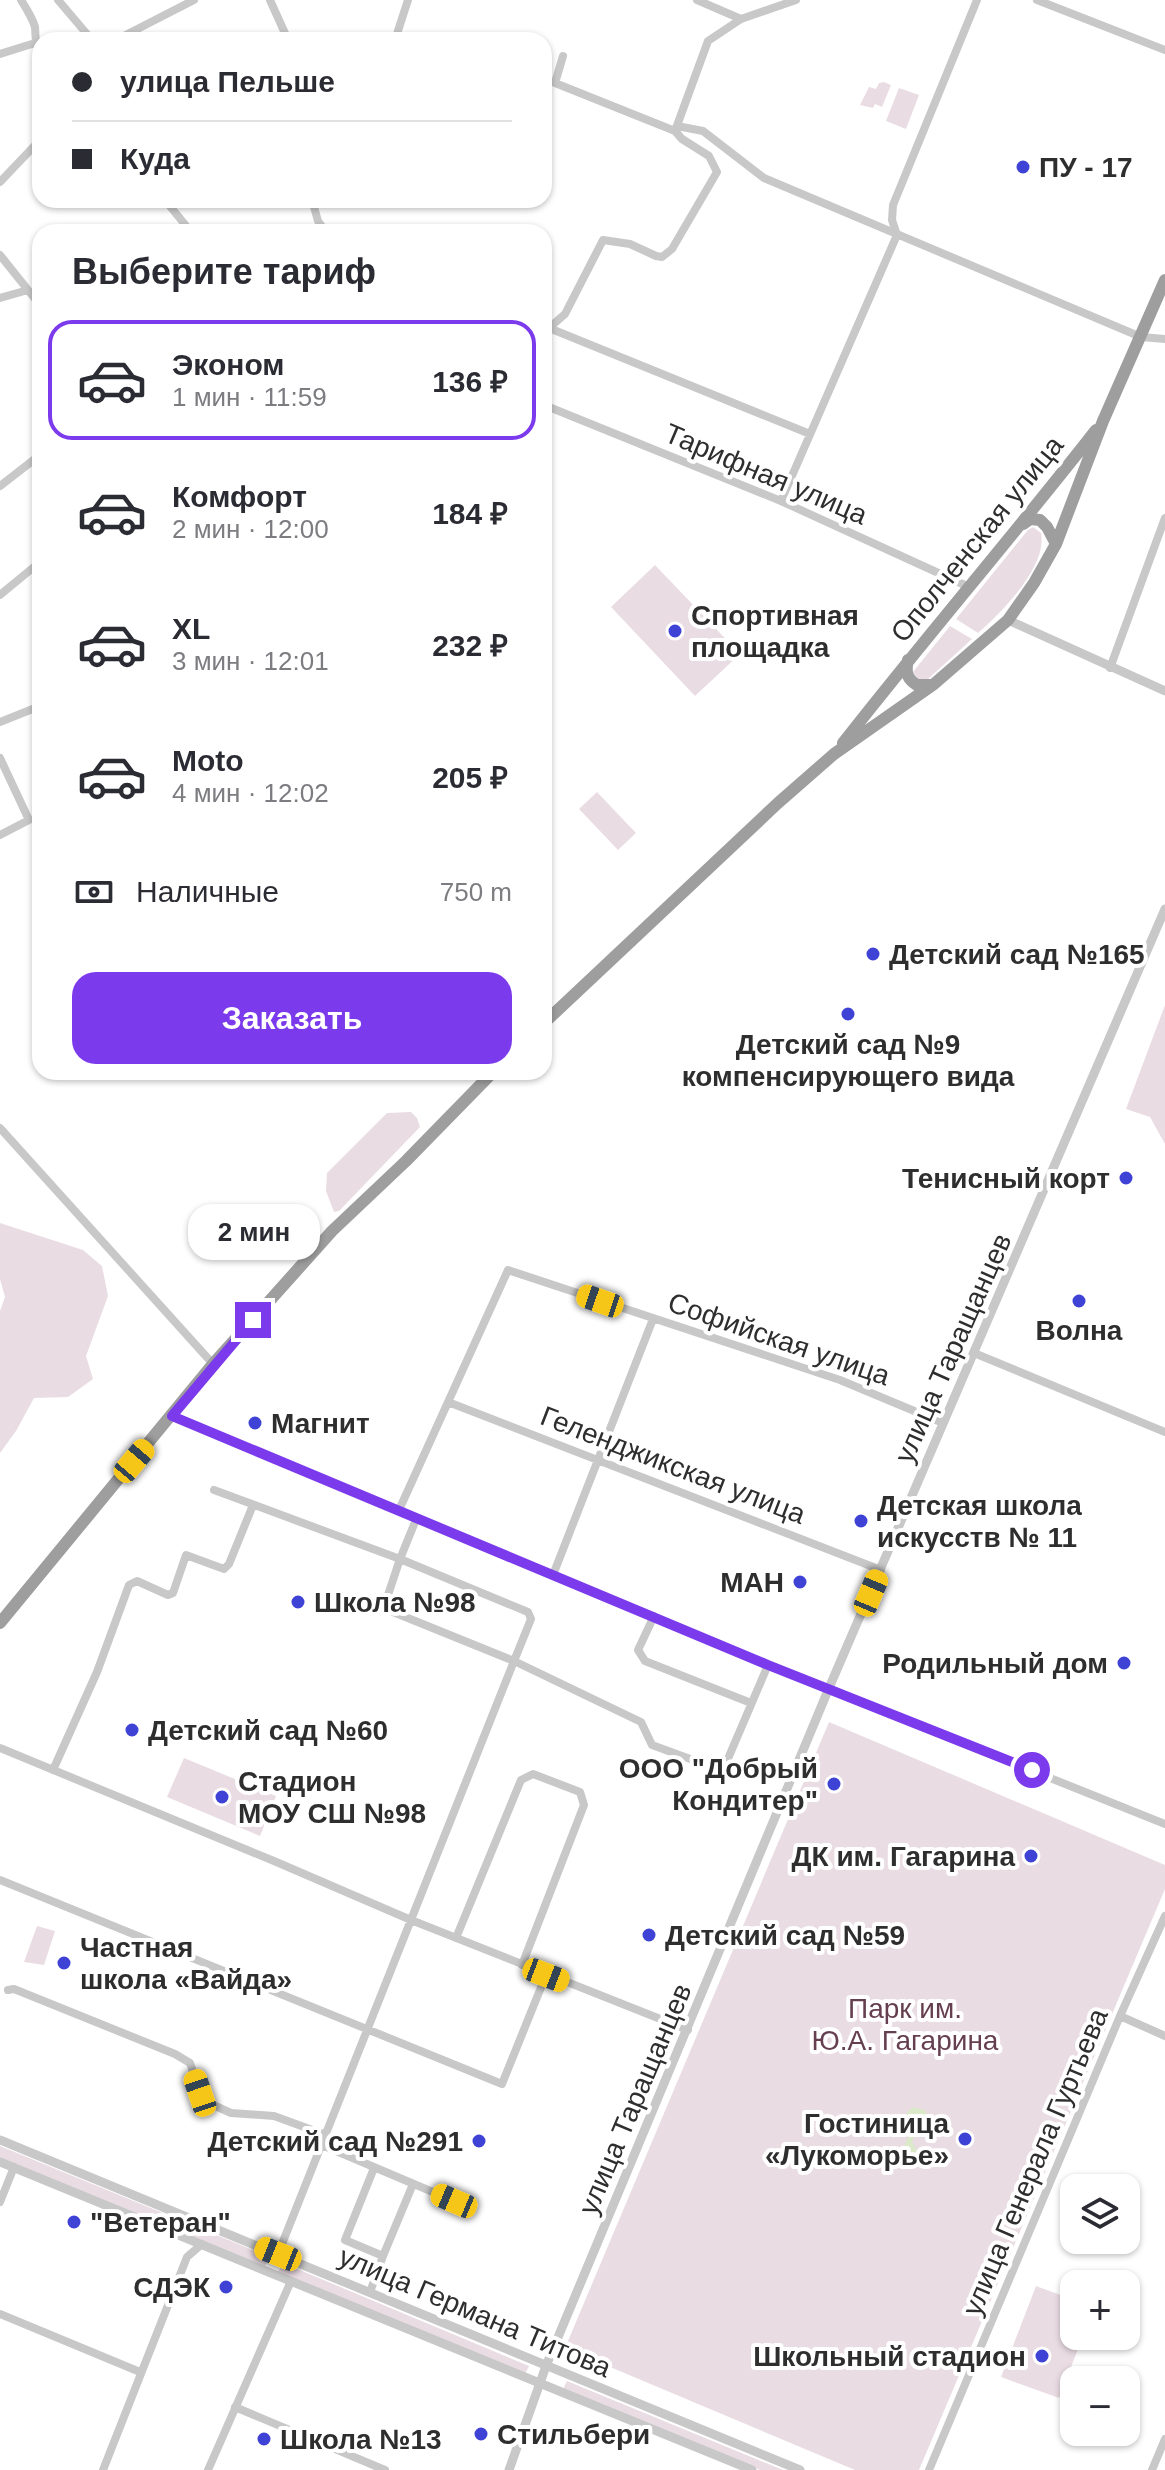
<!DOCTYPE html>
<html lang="ru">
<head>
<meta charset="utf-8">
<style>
  body { margin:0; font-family:Arial,sans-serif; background:#f7f7f7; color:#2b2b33; height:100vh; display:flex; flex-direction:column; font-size:30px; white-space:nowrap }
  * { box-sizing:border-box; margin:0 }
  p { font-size:26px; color:#7c7c81 }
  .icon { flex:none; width:44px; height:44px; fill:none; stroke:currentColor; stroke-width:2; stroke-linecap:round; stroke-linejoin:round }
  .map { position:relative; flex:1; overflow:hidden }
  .details { position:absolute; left:32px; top:224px; width:520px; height:856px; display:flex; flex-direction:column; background:#fff; border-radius:24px; box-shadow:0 2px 6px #0004 }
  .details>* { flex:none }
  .guide { position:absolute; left:32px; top:32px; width:520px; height:176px; border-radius:24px; box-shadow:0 2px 6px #0004; display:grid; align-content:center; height:176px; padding:0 40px; background:#fff }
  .controls { position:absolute; left:1060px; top:2174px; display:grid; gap:16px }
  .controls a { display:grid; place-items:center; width:80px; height:80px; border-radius:16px; background:#fff; box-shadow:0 2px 6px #0004; font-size:40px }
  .end { position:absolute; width:36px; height:36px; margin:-18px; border:10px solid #7c3aed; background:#fff; box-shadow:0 0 0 4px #fff }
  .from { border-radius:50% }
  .bubble { position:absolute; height:56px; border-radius:24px; background:#fff; box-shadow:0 2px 6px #0004; font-size:26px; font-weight:800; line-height:56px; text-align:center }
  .car { position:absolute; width:24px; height:48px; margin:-24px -12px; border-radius:10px; box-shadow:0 0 6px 2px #0007; background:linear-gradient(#f5c518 24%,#345 0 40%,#f5c518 0 76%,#345 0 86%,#f5c518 0) }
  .guide b { display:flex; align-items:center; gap:28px; height:76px; font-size:30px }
  .guide b+b { border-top:2px solid #e1e1e2 }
  .guide i { width:20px; height:20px; background:#2b2b33 }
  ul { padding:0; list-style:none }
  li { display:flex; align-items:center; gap:24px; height:120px; margin:0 16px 12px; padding:0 24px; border:4px solid transparent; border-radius:24px }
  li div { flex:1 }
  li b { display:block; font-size:30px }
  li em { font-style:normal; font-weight:800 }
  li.selected { border-color:#7c3aed }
  li>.icon { width:72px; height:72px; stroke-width:1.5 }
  h2 { padding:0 40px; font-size:36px; line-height:96px }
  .pay { display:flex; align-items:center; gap:20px; height:88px; padding:0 40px; font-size:30px }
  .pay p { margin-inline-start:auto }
  .button { display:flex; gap:16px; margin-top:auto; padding:16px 40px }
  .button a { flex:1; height:92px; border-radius:24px; background:#7c3aed; color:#fff; font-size:32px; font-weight:800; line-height:92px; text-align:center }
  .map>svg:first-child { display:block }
  .green { fill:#eadce3 }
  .water { fill:#dbe8ca }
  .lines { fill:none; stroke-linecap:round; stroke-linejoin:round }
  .minor { stroke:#c8c8c8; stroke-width:8 }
  .tertiary { stroke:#c8c8c8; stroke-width:9 }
  .trunk { stroke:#9e9e9e; stroke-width:12 }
  .route { stroke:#7c3aed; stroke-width:10 }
  .poi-dot { fill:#3e43d6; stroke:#fff; stroke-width:3 }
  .labels { text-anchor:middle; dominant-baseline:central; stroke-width:8; stroke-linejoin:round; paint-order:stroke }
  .poi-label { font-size:28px; font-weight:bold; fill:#2e2e2e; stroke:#fff; text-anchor:start }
  .street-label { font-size:28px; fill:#2e2e2e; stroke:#fff }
  .park-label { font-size:28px; fill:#653f4f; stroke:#fff }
</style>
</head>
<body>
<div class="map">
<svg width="1165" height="2470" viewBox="0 0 1165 2470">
  <rect width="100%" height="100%" fill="#fff"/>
  <!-- green -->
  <path class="green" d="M884 82 891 85 882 107 875 104 873 108 860 105 869 87 876 89 879 83Z
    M899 88 919 95 906 129 886 121Z
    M1033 527 1041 533C1048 566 1001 613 978 633L956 619 1028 530Z
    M655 565 740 654 695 696 611 607Z
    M950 626 972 639 927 680 917 679 913 672Z
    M597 792 636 833 618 850 579 809Z
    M1165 1005V1144L1150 1117 1126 1109Z
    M411 1112 417 1118 420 1127 339 1211 334 1212 326 1191 327 1173 387 1113Z
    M0 1223 83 1250 102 1266 108 1296 86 1356 93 1379 68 1397 34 1398 16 1431 0 1453V1311L5 1297 0 1279Z
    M829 1722 1165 1865V1889L919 2470H855L565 2348Z
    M184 1758 276 1796 260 1836 167 1797Z
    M37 1926 55 1931 44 1965 24 1962Z
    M0 2146 270 2257 265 2266 0 2158Z
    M283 2263 529 2366 525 2374 278 2272Z
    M1036 2286 1074 2300V2336H1083L1059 2398 1001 2377Z
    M567 2381 783 2470H760L563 2389Z"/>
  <!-- water -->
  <path class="water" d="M913 2107 925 2110 931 2121 927 2130 916 2134 912 2142 918 2152 926 2150 930 2156 925 2161 917 2155 905 2158 900 2153 910 2134C903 2124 902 2114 913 2107Z"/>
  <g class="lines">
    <!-- minor -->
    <path class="minor" d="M21 0C26 8 32 17 35 27 36 37 34 40 40 48
      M58 0 92 40
      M270 0 288 40
      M697 0 741 19
      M1037 0 1165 50
      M116 40 194 0
      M395 40 408 0
      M0 54 35 43
      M563 56 555 83 675 131 708 41 741 19 796 0
      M0 182 40 140
      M165 200 191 232
      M312 200 318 221 326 232
      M0 255 40 305
      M0 298 28 290
      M544 325 549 328 565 314 603 240 630 244 656 256 662 257 672 249 717 172 709 156 682 139 675 131 677 126 703 131 764 178 1141 337 1165 339
      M544 333 549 328 810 434
      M544 405 781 501 969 587
      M0 486 40 455
      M781 501 897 235 892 220 893 205 977 0
      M0 595 40 562
      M1110 668 1165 518
      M0 722 40 706
      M0 758 29 820 0 835
      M0 1128 213 1364
      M974 1353 1165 1432
      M448 1402 881 1570
      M172 1416 768 1665 1165 1824
      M214 1490 400 1559 415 1522V1517
      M399 1510 508 1270 840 1380 943 1423
      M400 1559 528 1612 531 1619 514 1661 393 1612 387 1598Z
      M553 1575 653 1319
      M654 1616 638 1650 645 1661 751 1703
      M0 1748 274 1861 411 1920 688 2030
      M53 1770 97 1672 129 1585 137 1581 168 1595 173 1593 186 1555 224 1569 229 1564 253 1505
      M0 1880 502 2084 546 1975
      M456 1938 521 1780 533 1774 580 1792 584 1805 522 1965
      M8 1990 14 1989 175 2054 190 2063 200 2093 211 2104 231 2113 274 2116 326 2135
      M1120 2016 1165 2036
      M322 2145 454 2201
      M374 2168 345 2240 383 2256 413 2184
      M0 2202 14 2167
      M278 2254 514 1661 641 1722 652 1745 712 1767 720 1766 727 1761 768 1665
      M370 2292 383 2256
      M0 2314 140 2372
      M235 2407 385 2470
      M103 2470 187 2257 202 2244
      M208 2470 291 2281
      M929 2470 1120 2016 1165 1916
      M1152 2470 1165 2439"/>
    <!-- tertiary -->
    <path class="tertiary" d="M1008 620 1165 691
      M0 2140 800 2470
      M0 2162 752 2470
      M509 2470 546 2366 829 1688 1165 909"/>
    <!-- trunk -->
    <path class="trunk" d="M1023 524 1030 519 1040 520 1047 527 1056 544
      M908 660C905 672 907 679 917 685H932
      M843 743C926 637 1013 536 1096 430
      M544 1023 778 803 834 754 934 684 1008 620 1034 583 1056 544 1103 421 1165 280
      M0 1623 213 1364 332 1231 406 1161 493 1072"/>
  </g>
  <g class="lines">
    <!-- route -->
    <path class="route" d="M253 1320 172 1416 768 1665 1032 1770"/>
  </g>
  <!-- markers -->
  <g class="poi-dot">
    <circle cx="1023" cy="167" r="8"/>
    <circle cx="675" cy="631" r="8"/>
    <circle cx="873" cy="954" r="8"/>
    <circle cx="848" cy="1014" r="8"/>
    <circle cx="1126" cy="1178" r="8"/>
    <circle cx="1079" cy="1301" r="8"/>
    <circle cx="255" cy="1423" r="8"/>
    <circle cx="861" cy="1521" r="8"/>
    <circle cx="800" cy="1582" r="8"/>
    <circle cx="298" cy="1602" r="8"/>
    <circle cx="1124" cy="1663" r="8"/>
    <circle cx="132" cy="1730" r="8"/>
    <circle cx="834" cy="1784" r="8"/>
    <circle cx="222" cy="1797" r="8"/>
    <circle cx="1031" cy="1856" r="8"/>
    <circle cx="649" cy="1935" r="8"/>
    <circle cx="64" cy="1963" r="8"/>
    <circle cx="965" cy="2139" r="8"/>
    <circle cx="479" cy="2141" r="8"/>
    <circle cx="74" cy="2222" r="8"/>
    <circle cx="226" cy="2287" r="8"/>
    <circle cx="1042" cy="2356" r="8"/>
    <circle cx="481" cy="2434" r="8"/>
    <circle cx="264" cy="2439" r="8"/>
  </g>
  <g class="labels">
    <!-- poi labels -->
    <g class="poi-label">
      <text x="1039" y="167">ПУ - 17</text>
      <text x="691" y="615">Спортивная<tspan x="691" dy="32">площадка</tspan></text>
      <text x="889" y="954">Детский сад №165</text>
      <text x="848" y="1044" text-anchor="middle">Детский сад №9<tspan x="848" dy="32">компенсирующего вида</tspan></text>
      <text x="1110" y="1178" text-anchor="end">Тенисный корт</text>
      <text x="1079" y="1330" text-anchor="middle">Волна</text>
      <text x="271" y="1423">Магнит</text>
      <text x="877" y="1505">Детская школа<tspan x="877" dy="32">искусств № 11</tspan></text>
      <text x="784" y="1582" text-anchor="end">МАН</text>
      <text x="314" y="1602">Школа №98</text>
      <text x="1108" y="1663" text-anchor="end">Родильный дом</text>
      <text x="148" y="1730">Детский сад №60</text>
      <text x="818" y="1768" text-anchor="end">ООО "Добрый<tspan x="818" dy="32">Кондитер"</tspan></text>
      <text x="238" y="1781">Стадион<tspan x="238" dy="32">МОУ СШ №98</tspan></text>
      <text x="1015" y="1856" text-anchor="end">ДК им. Гагарина</text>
      <text x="665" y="1935">Детский сад №59</text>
      <text x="80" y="1947">Частная<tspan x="80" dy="32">школа «Вайда»</tspan></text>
      <text x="949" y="2123" text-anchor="end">Гостиница<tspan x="949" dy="32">«Лукоморье»</tspan></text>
      <text x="463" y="2141" text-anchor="end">Детский сад №291</text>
      <text x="90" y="2222">"Ветеран"</text>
      <text x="210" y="2287" text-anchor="end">СДЭК</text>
      <text x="1026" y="2356" text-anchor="end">Школьный стадион</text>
      <text x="497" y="2434">Стильбери</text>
      <text x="280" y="2439">Школа №13</text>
    </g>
    <!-- street labels -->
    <g class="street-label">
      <text transform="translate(766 474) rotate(23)">Тарифная улица</text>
      <text transform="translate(977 539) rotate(-51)">Ополченская улица</text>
      <text transform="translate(779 1339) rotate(19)">Софийская улица</text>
      <text transform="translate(953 1348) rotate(-66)">улица Таращанцев</text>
      <text transform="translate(673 1465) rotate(21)">Геленджикская улица</text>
      <text transform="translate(635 2099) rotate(-67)">улица Таращанцев</text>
      <text transform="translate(1035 2162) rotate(-67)">улица Генерала Гуртьева</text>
      <text transform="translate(475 2312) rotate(23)">улица Германа Титова</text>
    </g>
    <!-- park labels -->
    <g class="park-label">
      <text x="905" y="2008">Парк им.<tspan x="905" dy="32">Ю.А. Гагарина</tspan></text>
    </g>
  </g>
</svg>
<div class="controls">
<a><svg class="icon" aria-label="layers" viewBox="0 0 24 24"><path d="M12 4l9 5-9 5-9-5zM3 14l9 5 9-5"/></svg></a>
<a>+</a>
<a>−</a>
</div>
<i class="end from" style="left:1032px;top:1770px"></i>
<i class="end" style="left:253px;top:1320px"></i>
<div class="bubble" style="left:188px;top:1204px;width:132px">2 мин</div>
<i class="car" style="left:600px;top:1301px;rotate:289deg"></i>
<i class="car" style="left:134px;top:1461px;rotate:40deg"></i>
<i class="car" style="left:871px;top:1593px;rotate:23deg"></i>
<i class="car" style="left:546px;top:1975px;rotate:111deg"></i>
<i class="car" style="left:200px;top:2093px;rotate:341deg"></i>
<i class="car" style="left:454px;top:2201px;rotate:293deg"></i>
<i class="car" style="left:278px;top:2254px;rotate:292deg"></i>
<div class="guide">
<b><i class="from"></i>улица Пельше</b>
<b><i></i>Куда</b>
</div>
<section class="details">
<h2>Выберите тариф</h2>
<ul>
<li class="selected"><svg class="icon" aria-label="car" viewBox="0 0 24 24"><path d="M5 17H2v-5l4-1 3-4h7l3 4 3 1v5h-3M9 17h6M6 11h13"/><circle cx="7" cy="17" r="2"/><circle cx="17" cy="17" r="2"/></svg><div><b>Эконом</b><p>1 мин · 11:59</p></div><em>136 ₽</em></li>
<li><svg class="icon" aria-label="car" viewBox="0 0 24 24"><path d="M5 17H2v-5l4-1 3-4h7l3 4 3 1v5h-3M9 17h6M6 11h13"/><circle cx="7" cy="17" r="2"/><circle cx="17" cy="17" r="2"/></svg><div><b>Комфорт</b><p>2 мин · 12:00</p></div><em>184 ₽</em></li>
<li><svg class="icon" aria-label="car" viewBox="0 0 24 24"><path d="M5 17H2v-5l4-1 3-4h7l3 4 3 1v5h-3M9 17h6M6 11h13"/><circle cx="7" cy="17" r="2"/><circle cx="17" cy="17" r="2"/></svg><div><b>XL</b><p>3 мин · 12:01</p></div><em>232 ₽</em></li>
<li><svg class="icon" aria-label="car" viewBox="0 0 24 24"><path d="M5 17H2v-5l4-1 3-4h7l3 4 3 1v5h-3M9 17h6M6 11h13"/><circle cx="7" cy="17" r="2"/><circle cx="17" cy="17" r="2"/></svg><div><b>Moto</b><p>4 мин · 12:02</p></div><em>205 ₽</em></li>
</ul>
<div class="pay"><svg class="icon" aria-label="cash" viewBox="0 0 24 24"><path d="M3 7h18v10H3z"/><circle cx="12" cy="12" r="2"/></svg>Наличные<p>750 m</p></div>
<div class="button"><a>Заказать</a></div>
</section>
</div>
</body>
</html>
